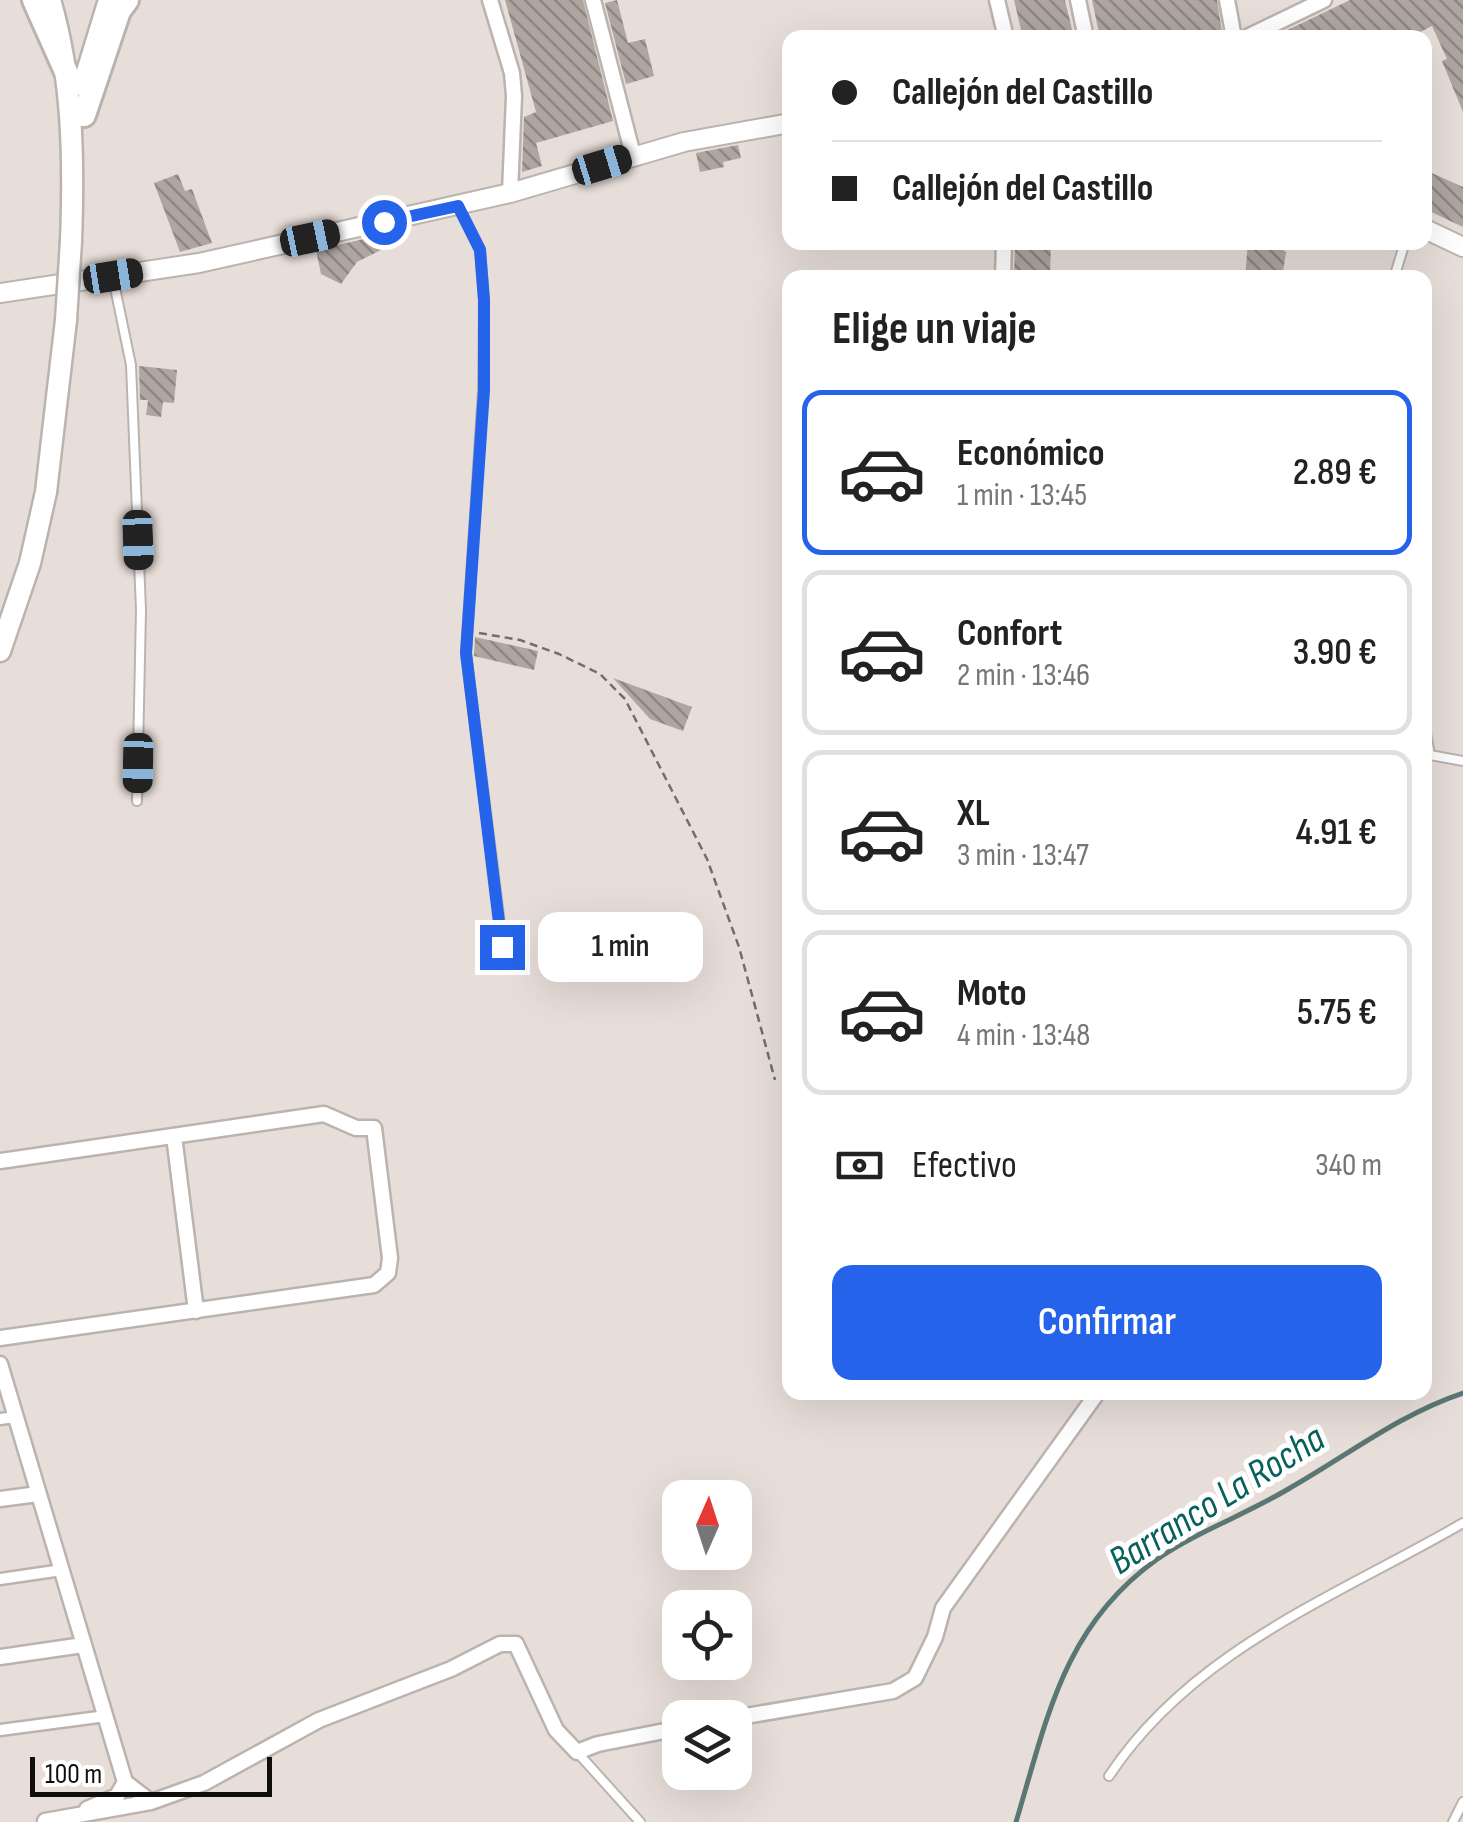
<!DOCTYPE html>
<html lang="es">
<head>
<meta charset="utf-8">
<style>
  body { margin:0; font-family:"Sofia Sans Condensed",sans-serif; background:#f2f2f2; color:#222; height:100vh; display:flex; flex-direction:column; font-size:38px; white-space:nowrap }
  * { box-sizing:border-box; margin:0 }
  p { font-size:32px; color:#767676 }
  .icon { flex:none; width:55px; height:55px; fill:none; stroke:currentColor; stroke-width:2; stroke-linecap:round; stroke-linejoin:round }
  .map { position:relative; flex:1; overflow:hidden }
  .sheet { position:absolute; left:782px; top:270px; width:650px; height:1130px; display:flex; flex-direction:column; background:#fff; border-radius:20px; box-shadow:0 10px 40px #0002 }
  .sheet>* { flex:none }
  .guide { position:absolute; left:782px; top:30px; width:650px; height:220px; border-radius:20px; box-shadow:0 10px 40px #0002; display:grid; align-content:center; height:220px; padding:0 50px; background:#fff }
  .needle { width:65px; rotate:3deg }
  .controls { position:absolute; left:662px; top:1480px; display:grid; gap:20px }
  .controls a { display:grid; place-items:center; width:90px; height:90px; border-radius:20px; background:#fff; box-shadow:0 10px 40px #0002; font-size:50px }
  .scale { position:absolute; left:30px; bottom:25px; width:242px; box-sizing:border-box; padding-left:10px; border:5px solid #100d0b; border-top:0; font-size:28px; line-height:35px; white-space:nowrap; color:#100d0b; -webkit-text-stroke:8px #fff; paint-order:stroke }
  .end { position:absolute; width:45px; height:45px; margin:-22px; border:12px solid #2563eb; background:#fff; box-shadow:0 0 0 5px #fff }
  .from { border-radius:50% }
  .bubble { position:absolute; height:70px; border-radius:20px; background:#fff; box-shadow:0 10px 40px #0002; font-size:32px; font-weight:600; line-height:70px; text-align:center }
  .car { position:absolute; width:30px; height:60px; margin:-30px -15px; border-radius:12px; box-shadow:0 0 8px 2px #0007; background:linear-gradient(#222 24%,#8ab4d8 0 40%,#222 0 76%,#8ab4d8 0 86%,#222 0) }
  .guide b { display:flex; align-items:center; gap:35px; height:95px; font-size:38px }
  .guide b+b { border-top:2px solid #e0e0e0 }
  .guide i { width:25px; height:25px; background:#222 }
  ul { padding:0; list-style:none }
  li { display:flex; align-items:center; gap:30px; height:165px; margin:0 20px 15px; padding:0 30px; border:5px solid #e0e0e0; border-radius:20px }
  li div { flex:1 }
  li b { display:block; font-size:38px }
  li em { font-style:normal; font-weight:600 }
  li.selected { border-color:#2563eb }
  li>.icon { width:90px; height:90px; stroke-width:1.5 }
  h2 { padding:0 50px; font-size:45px; line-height:120px }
  .pay { display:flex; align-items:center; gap:25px; height:110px; padding:0 50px; font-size:38px }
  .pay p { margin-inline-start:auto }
  .primary-button { display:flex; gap:20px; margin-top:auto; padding:20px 50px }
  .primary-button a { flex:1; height:115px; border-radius:20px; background:#2563eb; color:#fff; font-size:40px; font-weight:600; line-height:115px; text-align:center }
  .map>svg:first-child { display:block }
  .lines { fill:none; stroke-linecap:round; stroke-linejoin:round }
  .stream { stroke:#5b7773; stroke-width:5 }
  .building { fill:url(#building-back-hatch) }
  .service-casing { stroke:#bcb3ae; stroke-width:12 }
  .pedestrian-casing { stroke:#bcb3ae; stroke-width:15 }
  .minor-casing { stroke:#bcb3ae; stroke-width:19 }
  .tertiary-casing { stroke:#bcb3ae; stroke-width:22 }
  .secondary-casing { stroke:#bcb3ae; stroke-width:25 }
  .primary-casing { stroke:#bcb3ae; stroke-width:28 }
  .path { stroke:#746e6b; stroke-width:2.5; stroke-dasharray:8 5; stroke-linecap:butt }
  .service { stroke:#fff; stroke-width:8 }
  .pedestrian { stroke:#fff; stroke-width:10 }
  .minor { stroke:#fff; stroke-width:14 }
  .tertiary { stroke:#fff; stroke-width:18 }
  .secondary { stroke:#fff; stroke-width:20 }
  .primary { stroke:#fff; stroke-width:22 }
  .secondary-bridge-casing { stroke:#bcb3ae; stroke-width:25; stroke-linecap:butt }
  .secondary-bridge { stroke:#fff; stroke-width:20 }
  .route { stroke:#2563eb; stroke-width:12 }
  .labels { text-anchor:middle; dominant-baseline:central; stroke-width:10; stroke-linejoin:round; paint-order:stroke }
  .water-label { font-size:40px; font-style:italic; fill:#09615c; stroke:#fff }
</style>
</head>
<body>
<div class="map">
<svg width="1463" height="1822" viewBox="0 0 1463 1822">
  <defs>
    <pattern id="building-back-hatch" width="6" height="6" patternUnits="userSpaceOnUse" patternTransform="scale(2.5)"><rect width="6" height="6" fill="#afa6a1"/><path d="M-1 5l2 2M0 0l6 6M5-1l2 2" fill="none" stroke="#8d8681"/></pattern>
  </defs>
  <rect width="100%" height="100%" fill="#e8ded9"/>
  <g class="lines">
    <!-- stream -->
    <path class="stream" d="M1016 1822C1047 1719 1063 1627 1156 1560 1198 1531 1247 1514 1290 1488 1348 1455 1400 1414 1463 1393"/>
  </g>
  <!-- building -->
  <path class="building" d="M505 0H583L613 121 536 143 542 166 522 172 524 117 536 112Z
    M617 0 628 43 645 39 654 76 626 84 605 3Z
    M1014 0H1065L1074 38H1023Z
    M1092 0H1217L1223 38H1100Z
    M1350 0H1463V112L1442 61 1447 59 1432 26 1409 38H1271Z
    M738 145 741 158 723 162 724 167 700 172 696 153Z
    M1425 170 1463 187V227L1425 209Z
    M178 174 185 191 192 189 212 243 180 252 154 183Z
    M377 236 381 250 357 262 341 284 321 274 316 250Z
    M1015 242H1051L1050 278H1014Z
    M1248 242H1270L1286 252 1282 278H1245Z
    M139 366 177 370 174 403 163 402 161 417 146 415 148 400H140Z
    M475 637 538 651 534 670 474 656Z
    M613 678 692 707 683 731 650 719Z"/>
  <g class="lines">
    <!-- service casing -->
    <g class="service-casing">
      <path id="service" d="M458 206 480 249 484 300 483 390 466 653 503 947
        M113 278 131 365 141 610 137 801
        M1394 278 1405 242
        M1425 728 1430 755 1463 761
        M577 1752 640 1822
        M1109 1776C1192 1650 1337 1596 1463 1523
        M1453 1822 1463 1802"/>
    </g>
    <!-- pedestrian casing -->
    <g class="pedestrian-casing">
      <path id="pedestrian" d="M0 1419 15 1417
        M0 1579 62 1570
        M0 1730 106 1716"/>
    </g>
    <!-- minor casing -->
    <g class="minor-casing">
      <path id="minor" d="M490 0 512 73 514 96 510 193
        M593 0 633 155
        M997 0 1006 38
        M1078 0 1086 38
        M1227 0 1234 38
        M1245 38 1324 0
        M1003 278 1004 242
        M174 1136 196 1311
        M0 1161 324 1114 356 1128H374L390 1258 388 1273 374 1285 0 1338
        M0 1364 125 1782 151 1802
        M0 1499 38 1494
        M0 1657 83 1645
        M734 1718 893 1691 915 1678 935 1637 943 1608 1098 1392
        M87 1809 117 1796 125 1782
        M45 1821 151 1802 204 1783 319 1720 451 1669 500 1644H516L556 1730 577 1752 598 1744 680 1728"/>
    </g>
    <!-- tertiary casing -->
    <g class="tertiary-casing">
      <path id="tertiary" d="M1425 229 1463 247
        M0 293 199 263 510 193 684 142 790 123"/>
    </g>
    <!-- secondary casing -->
    <g class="secondary-casing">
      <path id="secondary" d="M50 0C73 78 74 160 71 241
        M86 88 87 72 109 0
        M0 651 30 563 46 492 66 320"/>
    </g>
    <!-- primary casing -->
    <g class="primary-casing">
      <path id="primary" d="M34 0 67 74
        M84 115 119 11 127 0"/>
    </g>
    <!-- path -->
    <path class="path" d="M479 633 520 640 559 654 600 674 625 699 707 859 739 947 775 1080"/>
    <!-- service -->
    <use href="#service" class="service"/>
    <!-- pedestrian -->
    <use href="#pedestrian" class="pedestrian"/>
    <!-- minor -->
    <use href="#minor" class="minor"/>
    <!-- tertiary -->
    <use href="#tertiary" class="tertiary"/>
    <!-- secondary -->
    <use href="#secondary" class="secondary"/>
    <!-- primary -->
    <use href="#primary" class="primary"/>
    <!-- secondary-bridge casing -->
    <g class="secondary-bridge-casing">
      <path id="secondary-bridge" d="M66 320 71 241"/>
    </g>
    <!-- secondary-bridge -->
    <use href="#secondary-bridge" class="secondary-bridge"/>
  </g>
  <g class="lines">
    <!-- route -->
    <path class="route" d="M384 222 458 206 480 250 484 300V390L466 653 502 947"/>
  </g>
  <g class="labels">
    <!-- water labels -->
    <g class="water-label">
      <text transform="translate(1217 1500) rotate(-32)">Barranco La Rocha</text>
    </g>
  </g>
</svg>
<div class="controls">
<a><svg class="needle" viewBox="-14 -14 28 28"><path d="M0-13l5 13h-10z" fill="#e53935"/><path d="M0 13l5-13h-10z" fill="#767676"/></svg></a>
<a><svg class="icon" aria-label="locate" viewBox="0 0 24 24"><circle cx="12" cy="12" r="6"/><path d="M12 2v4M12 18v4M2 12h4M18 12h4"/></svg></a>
<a><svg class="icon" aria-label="layers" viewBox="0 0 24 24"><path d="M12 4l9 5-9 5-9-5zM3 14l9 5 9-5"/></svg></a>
</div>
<div class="scale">100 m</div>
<i class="end from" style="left:384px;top:222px"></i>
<i class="end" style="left:502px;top:947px"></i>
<div class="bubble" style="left:538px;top:912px;width:165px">1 min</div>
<i class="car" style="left:602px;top:165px;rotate:73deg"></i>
<i class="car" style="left:310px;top:238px;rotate:78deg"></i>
<i class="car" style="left:113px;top:276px;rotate:81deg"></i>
<i class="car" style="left:138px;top:540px;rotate:178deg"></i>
<i class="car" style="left:138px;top:763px;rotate:181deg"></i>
<div class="guide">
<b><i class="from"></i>Callejón del Castillo</b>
<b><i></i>Callejón del Castillo</b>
</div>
<section class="sheet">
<h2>Elige un viaje</h2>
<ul>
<li class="selected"><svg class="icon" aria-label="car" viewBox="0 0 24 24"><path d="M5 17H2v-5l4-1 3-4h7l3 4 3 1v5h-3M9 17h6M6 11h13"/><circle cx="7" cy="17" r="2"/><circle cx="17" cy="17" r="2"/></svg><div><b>Económico</b><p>1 min · 13:45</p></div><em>2.89 €</em></li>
<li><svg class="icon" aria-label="car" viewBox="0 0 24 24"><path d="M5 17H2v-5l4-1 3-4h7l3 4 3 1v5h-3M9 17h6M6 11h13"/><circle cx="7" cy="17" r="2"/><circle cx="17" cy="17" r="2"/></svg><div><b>Confort</b><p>2 min · 13:46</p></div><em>3.90 €</em></li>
<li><svg class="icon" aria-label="car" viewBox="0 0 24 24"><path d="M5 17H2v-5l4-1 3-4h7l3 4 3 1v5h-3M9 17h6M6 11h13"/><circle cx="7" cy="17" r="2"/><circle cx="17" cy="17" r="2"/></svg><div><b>XL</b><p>3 min · 13:47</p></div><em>4.91 €</em></li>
<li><svg class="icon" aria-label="car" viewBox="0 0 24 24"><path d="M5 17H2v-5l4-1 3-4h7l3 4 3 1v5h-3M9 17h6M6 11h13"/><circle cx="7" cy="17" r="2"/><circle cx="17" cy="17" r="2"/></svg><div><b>Moto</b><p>4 min · 13:48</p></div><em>5.75 €</em></li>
</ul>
<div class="pay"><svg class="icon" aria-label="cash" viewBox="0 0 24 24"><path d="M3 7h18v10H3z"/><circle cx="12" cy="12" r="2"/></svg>Efectivo<p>340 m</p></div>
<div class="primary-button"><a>Confirmar</a></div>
</section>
</div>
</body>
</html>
